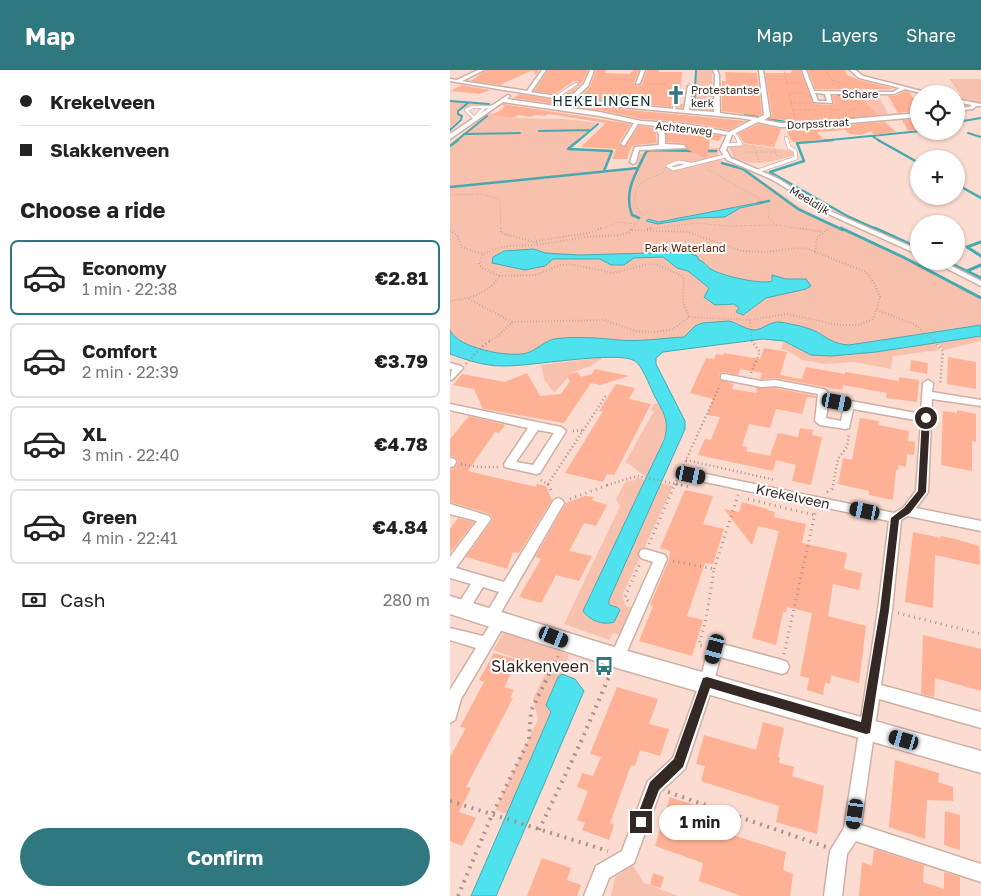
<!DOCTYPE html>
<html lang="en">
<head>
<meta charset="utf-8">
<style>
  body { margin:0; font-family:"Golos Text",sans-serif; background:#f6f6f6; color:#222; height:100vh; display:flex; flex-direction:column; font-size:19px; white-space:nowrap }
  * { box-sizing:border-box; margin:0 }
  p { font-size:16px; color:#767676 }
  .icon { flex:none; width:28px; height:28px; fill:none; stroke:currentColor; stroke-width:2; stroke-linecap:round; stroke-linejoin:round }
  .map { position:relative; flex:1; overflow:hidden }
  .panel { display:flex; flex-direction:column; background:#fff; width:450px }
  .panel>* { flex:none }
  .banner { display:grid; align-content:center; height:110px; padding:0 20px; background:#fff }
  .buttons { position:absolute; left:460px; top:15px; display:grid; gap:10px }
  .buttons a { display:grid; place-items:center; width:55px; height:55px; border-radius:50%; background:#fff; box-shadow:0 1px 4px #0004; font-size:25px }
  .end { position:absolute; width:22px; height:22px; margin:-11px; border:6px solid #342824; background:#fff; box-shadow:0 0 0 2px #fff }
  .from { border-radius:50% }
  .bubble { position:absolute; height:35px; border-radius:18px; background:#fff; box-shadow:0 1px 4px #0004; font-size:16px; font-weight:700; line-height:35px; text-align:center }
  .car { position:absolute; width:15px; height:30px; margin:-15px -8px; border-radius:6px; box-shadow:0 0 4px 1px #0007; background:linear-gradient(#222 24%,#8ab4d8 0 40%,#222 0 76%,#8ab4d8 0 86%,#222 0) }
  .banner b { display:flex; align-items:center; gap:18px; height:48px; font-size:19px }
  .banner b+b { border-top:1px solid #e0e0e0 }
  .banner i { width:12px; height:12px; background:#222 }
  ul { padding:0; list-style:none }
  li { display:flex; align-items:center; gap:15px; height:75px; margin:0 10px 8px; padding:0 10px; border:2px solid #e0e0e0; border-radius:8px }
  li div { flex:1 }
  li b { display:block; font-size:19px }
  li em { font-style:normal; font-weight:700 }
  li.on { border-color:#2f787f }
  li>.icon { width:45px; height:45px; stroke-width:1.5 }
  h2 { padding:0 20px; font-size:22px; line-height:60px }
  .pay { display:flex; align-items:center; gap:12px; height:55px; padding:0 20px; font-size:19px }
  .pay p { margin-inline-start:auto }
  .primary-button { display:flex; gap:10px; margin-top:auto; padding:10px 20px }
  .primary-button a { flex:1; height:58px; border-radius:30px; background:#2f787f; color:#fff; font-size:20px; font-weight:700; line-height:58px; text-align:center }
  header { display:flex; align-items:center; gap:30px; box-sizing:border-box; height:70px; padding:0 25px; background:#2f787f; color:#fff }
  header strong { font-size:24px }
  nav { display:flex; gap:28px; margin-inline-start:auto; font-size:18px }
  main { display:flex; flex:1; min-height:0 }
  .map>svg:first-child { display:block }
  .green { fill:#f8c1ae }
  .water { fill:#4ee1ee; stroke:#46aab1 }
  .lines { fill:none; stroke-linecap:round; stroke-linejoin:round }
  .stream-far2 { stroke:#46aab1; stroke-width:2 }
  .stream-far1 { stroke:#46aab1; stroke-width:2.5 }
  .stream { stroke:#46aab1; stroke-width:3 }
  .building { fill:#ffb196 }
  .lane-far1-casing { stroke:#cdafa4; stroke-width:4 }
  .lane-casing { stroke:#cdafa4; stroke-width:4.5 }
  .street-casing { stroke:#cdafa4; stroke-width:3 }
  .secondary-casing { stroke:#cdafa4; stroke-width:3 }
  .path-far4 { stroke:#a89189; stroke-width:1; stroke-dasharray:0.5 2; stroke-linecap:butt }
  .path-far3 { stroke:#a89189; stroke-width:2; stroke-dasharray:0.5 2.5; stroke-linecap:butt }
  .path-far2 { stroke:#a89189; stroke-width:2.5; stroke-dasharray:1 3; stroke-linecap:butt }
  .path-far1 { stroke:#a89189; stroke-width:3; stroke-dasharray:1 4.5; stroke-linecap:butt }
  .path { stroke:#a89189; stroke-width:4; stroke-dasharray:2 5.5; stroke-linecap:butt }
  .lane-far1 { stroke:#fff; stroke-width:2.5 }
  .lane { stroke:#fff; stroke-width:3 }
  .street { fill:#fff; fill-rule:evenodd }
  .secondary { fill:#fff; fill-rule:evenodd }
  .route { fill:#342824 }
  .labels { text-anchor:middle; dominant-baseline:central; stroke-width:4; stroke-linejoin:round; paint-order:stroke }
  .far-poi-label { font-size:11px; fill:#342824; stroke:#fff; text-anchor:start }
  .far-street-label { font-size:11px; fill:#342824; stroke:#fff }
  .far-park-label { font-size:11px; fill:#551b03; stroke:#fff }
  .far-quarter-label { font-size:14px; letter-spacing:1px; fill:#0d3033; stroke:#fff }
  .street-label { font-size:14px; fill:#342824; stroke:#fff }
  .near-poi-label { font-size:16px; fill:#342824; stroke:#fff; text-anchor:end }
</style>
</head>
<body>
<header>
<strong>Map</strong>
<nav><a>Map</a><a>Layers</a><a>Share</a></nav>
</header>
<main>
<section class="panel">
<div class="banner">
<b><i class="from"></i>Krekelveen</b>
<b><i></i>Slakkenveen</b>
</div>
<h2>Choose a ride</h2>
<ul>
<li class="on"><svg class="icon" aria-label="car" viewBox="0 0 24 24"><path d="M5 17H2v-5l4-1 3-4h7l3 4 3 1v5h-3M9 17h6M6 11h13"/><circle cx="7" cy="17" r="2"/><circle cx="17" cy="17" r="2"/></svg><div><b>Economy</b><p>1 min · 22:38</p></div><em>€2.81</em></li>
<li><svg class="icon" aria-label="car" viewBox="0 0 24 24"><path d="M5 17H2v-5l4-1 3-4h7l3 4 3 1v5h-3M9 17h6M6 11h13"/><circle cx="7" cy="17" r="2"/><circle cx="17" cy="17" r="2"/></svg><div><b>Comfort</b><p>2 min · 22:39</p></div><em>€3.79</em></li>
<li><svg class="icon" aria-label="car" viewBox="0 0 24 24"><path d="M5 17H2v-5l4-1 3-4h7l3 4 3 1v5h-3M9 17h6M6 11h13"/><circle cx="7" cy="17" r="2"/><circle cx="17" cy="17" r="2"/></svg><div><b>XL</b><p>3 min · 22:40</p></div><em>€4.78</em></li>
<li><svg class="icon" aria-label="car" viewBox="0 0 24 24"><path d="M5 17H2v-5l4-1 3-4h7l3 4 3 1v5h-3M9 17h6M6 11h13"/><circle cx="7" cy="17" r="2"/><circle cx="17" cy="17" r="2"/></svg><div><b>Green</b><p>4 min · 22:41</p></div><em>€4.84</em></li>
</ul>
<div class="pay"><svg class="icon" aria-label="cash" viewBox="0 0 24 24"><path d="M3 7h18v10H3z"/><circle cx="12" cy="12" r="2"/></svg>Cash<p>280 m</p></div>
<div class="primary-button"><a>Confirm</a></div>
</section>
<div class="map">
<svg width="531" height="826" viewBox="0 0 531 826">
  <rect width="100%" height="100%" fill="#fcdcd1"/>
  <!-- green -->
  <path class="green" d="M246 0H262L263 32H242Z
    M499 9H531V34L506 29V25H510L514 29Z
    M387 24H428L438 44 396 48Z
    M0 30 42 34 38 37 22 35 7 42 11 48 0 58Z
    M40 43 65 46 62 48 114 49 147 53 119 79 161 80 153 101 186 98 190 84 200 80 269 78 268 84 272 93 293 98 357 142 428 174 531 228V261L388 280 345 267 258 266 58 288 0 272V74Z
    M296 74 343 81 345 85C319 92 310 97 284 88L279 77Z
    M531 266V271L494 280 487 273Z
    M334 271 369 286 426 282 484 273 490 280 443 286 441 299 403 292 375 294 364 292 352 290 338 281 331 279Z
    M154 287 141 296 123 302 104 323 94 309 91 295Z
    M209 333 216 350 218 358 197 407C188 404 185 395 175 393L204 341 201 340 204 334Z
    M187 407 195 410 133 541C139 551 148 551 158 554L167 537 159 535V530L211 413 223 416 172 526 176 536 183 538 172 565 163 563 159 570 114 554 170 436 166 429 175 412 185 410Z
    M54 562 119 585 112 604 108 607 96 635 101 641 57 744 45 740 88 649 83 629 98 599 43 580Z
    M182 794 194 813 228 826H161L165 808Z"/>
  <!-- water -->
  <path class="water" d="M312 132 313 133 290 138 275 147 245 148 208 154 196 151 198 149 209 152Z
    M84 179 95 183 129 185 237 182 247 186 249 190C255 192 256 196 261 199 271 206 313 215 322 211V205L336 209H356L361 216 356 219 316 228 293 245 286 242 289 238 284 234 265 235 254 227 259 218 238 201 227 198 213 187 184 188 174 195H161L150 189H103L95 196 75 200 42 193 43 187 54 181Z
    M279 251C287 253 297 260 305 260 314 259 320 251 330 252 341 254 358 257 367 262 379 269 384 274 399 275L531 255V266L426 282 381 286 361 285 334 271 313 269 213 282 206 288V294L235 351V359L159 530V535L167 537 170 540 164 552C153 556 139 550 133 541L214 370C220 352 214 343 205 327 201 319 192 295 185 291 169 280 78 297 52 296 34 296 17 290 0 284V260C7 278 59 288 77 283 86 280 95 271 104 269 125 266 149 268 169 270 190 272 213 268 234 267L245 256 252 253Z
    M112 604 125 609 134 621 46 826H21L101 642 96 635 108 607Z"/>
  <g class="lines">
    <!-- stream-far2 -->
    <path class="stream-far2" d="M0 31 39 34
      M391 31 388 24H425
      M244 41 246 0
      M295 44 341 53 436 46
      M506 59H508L507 52 531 48
      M0 60 11 50 12 46 8 44V41L18 33
      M141 60 148 54
      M89 61 141 60 128 71
      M518 63 531 67
      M14 64 70 63
      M422 66 430 71
      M6 71 37 46
      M370 71 471 61"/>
    <!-- stream-far1 -->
    <path class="stream-far1" d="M129 70 118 79 162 81 154 101
      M383 70 347 73 354 91 320 102 399 147 428 160
      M428 70 469 93
      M0 76 8 70
      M253 81H266
      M272 93 293 99 348 139 393 160
      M506 114 531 128
      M0 117 188 98
      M308 133 319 131
      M189 148 182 145C173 122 186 103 196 82L200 80 245 81"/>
    <!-- stream -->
    <path class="stream" d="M391 158 453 187 531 228
      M425 158 469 178
      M531 172 517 177 531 186
      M496 191 531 208
      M517 201 531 195"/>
  </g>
  <!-- building -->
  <path class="building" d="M36 0H89L86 5 83 0 50 15 21 11Z
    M98 0H138L132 13 118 26 114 25 128 16V11H124L105 24 84 21Z
    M146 0H156L155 3 179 4 184 0H189L184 13 186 16 192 14 197 0H209V2H232L229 34H233L232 38 227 37 228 29 226 26 222 28 221 37 177 32 181 27 178 24 172 29 171 32 128 28 140 17Z
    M342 0H350L364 34 382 35 384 33 382 26H409L428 45 355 51 319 49 322 46 315 3H341Z
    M358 0H395L397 5 409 10 445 19H365Z
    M275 2 307 3 312 44 308 46 272 41V11H276Z
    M12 15 40 20 29 24 0 21Z
    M455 21 459 22 467 33H462L467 41 448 43 438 26H445Z
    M70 24 139 36 296 51 279 60 235 52 191 49 150 40 63 28Z
    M257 31H262V40L241 38 242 34H254Z
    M53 34 181 54 169 73 174 78 189 56 205 58 207 73 185 75 181 77 177 89H162L166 79 131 77 156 53 99 44 95 46 85 45 80 47 69 45 64 48 42 45 54 38H52L55 36 51 35Z
    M469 49V60L458 61 452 50Z
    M435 52 446 62 425 65 420 61 411 65 400 64 395 60 367 62 374 70 342 72 336 59Z
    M308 54 331 59 324 77 294 73 288 64Z
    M214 58 235 60 273 66 268 71 260 69 257 87 254 88 237 79 234 73 217 72Z
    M314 278 337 282 330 305 352 309 356 297 395 304V302L449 311V307L469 310 467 332 436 328 437 323 393 315 392 320 325 308 310 309 312 303 290 299 288 305 273 302 269 304 270 310 284 314 282 319 306 323 307 318H325L366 326V328L357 327 352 344 326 339 320 358 299 354 292 376 298 377 296 381 320 386 328 363 348 367 350 358 363 360 362 365 372 367 361 415 342 411 346 395 326 390 323 401 248 385 255 369 261 370 270 347 257 345 263 329 240 323 256 288 264 289 266 284 273 285 274 283 310 289Z
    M498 287 526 292V319L497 314Z
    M461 290 478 293 477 304 460 301Z
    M145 299 179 306 150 315 141 313 114 353 33 339 24 319 3 315 12 304 55 312 77 303 90 326 111 324 120 311 117 305 127 302 131 307 142 304Z
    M166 314 185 318 179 329 201 334 169 396 164 405 157 404 153 412 115 403 153 341H149Z
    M507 340 526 344V372L522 371V401L491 395 493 341 507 343Z
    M19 346 55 355 49 363 45 362 18 401 86 417 87 414 96 416 102 430 69 483 63 482 57 499 16 487 43 449 40 444 0 432V399L6 397 8 391 5 387 0 386V369Z
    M410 348 429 351 428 355 459 361 458 371 465 372 464 385 457 384 456 397 448 395V400H446L443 430 419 425V421L388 414 393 388 402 390Z
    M235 420 263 426 253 454 274 459 263 494 255 493 237 546 253 550 242 586 189 571 203 536 200 535 219 490 220 481 210 478Z
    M135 426 144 427 142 430 157 435 146 456 134 453 119 481 142 486 129 511 106 505 91 533 69 527 91 489 85 487 116 433Z
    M292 432 318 439 317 440 325 442 324 447 356 454 352 473 397 483 394 499 412 503 409 520 383 514 378 546 416 556 409 613 381 605 380 614 375 612 373 625 357 620 359 608 350 606 362 543 337 537 336 542H333L326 575 302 568 329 461 308 456 302 475 274 439 289 442Z
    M8 448 24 452 0 483V459Z
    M463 462 491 468V466L505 469 529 476 530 495 485 485 483 538 455 532Z
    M473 565 531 579V621L485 608 484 627 471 624Z
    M44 583 68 590 54 617 64 620 60 628H63L16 717 21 718 9 742 26 748 12 776 0 771V687L16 658 10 657 34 612 29 610Z
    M167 617 208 629 199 654 219 659 210 686 190 680 185 696 181 695 160 753 164 755 159 770 132 760 135 753 127 750 138 721 127 717 132 703 143 706 151 687 140 684Z
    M313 652 334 658 328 687H330L329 693 344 697 342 706 374 716 367 764 326 752 329 736 251 711 255 696 246 694 254 665 306 680Z
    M445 690 489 703 488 712 503 717V731L477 730 475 769 439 757Z
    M220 727 257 739 254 756 336 782 333 800 343 804 340 826H291L249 811 253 793 205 776Z
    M495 741 510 745V780L494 775Z
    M424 779 474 795 473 812 494 819V802L510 807V826H409L412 792 422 796Z
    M92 788 121 798 117 810 131 815 127 826H77Z
    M203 803 214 807 211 818 200 815Z"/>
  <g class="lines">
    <!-- lane-far1 casing -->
    <g class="lane-far1-casing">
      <path id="lane-far1" d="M106 27 126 14
        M174 31 178 27
        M34 38 24 48 16 40 23 37H44
        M224 41 225 29
        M284 63 289 71
        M336 68 337 71"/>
    </g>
    <!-- lane casing -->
    <g class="lane-casing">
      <path id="lane" d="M274 75 291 74 288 70
        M240 94 229 92 218 96 223 99 275 86
        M308 101 346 88 345 81 339 77 337 70"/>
    </g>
    <!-- street casing -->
    <g class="street-casing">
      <path id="street" d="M28 0H34L12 11 77 21 92 0H96L81 22 119 28 134 14 140 0H144L138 16 124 29 234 40 238 16 240 15 242 16 239 40 264 42 265 5 263 0H267L269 5 270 43 308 48 314 45 309 0H313L320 46 314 50 330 53H355L469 43V47L355 57H330L308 52 282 65 276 80 281 88 327 108 380 141 469 180V185L376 143 323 110 277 90 270 80 277 65 235 58 211 56 215 65V74L234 75 236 78 189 80 186 92 183 94 180 92 185 77 209 75V65L206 56 188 54 174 76 171 74 184 53 150 46 53 32 0 69V64L58 25 60 26 57 29 150 42 191 51 235 54 279 62 302 50 290 48 139 34 0 11V9L7 10Z
        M191 0H195L190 13 186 14Z
        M352 0H356L364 21 443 22 450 18 409 8 400 0H405L413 6 483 24H474L455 19 444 24H380L382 33 364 32ZM365 23 375 24 377 31H368Z
        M506 29 531 34V36H526L523 39 506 41V38L519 37 522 35 506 32Z
        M482 191H492L531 211V216Z
        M0 293 11 296 13 298 3 309 0 310 2 299H0Z
        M274 304 311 311 325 310 373 319 376 320 379 327 471 344 473 313 478 310 483 313 482 322 531 330V336L482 329 478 422 466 438 531 451V461L458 446 451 450 442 540 431 615 531 642V658L429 629 411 755 531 794V812L406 771 397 784 392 826H374L380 781 394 758 428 540 439 451 241 409 235 405 241 401 444 443 453 438 466 421 471 351 403 339 399 358 395 359 370 355 365 351 368 324 325 316 311 317 271 309V305ZM378 334 394 337 391 351 376 348Z
        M0 334 111 357 116 361 90 403 86 404 55 397 54 394 78 358 0 340ZM88 360 104 363 83 395 66 392Z
        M0 388 5 389 6 392 4 396 0 397Z
        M108 428 112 430 114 433 50 544 55 546 57 550 55 554 11 629 5 650 0 653V620L26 578 0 570V558L33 566 41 553 36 551 34 547 49 522 33 517 17 543 12 545 7 543 5 539 21 514 0 508V487L27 451 0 444V434L39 446 41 449 6 498 54 512 104 430Z
        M195 479 215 485 217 489 172 593 167 595 162 593 160 588 203 492 191 488 189 484 191 480Z
        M265 572 332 590 337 592 339 597 337 602 332 604 270 587 264 612 235 699 210 722 184 793 159 808 152 826H134L146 796 172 781 198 711 223 688 250 612 258 579 260 574Z"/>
    </g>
    <!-- secondary casing -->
    <g class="secondary-casing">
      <path id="secondary" d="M0 526 167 578 531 681V703L167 598 0 544Z"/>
    </g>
    <!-- path-far4 -->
    <path class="path-far4" d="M334 0 337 15
      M376 0 384 15
      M382 10 395 14
      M336 13H351
      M197 14H215
      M438 30 445 39
      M341 33 339 23H355
      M343 40H366
      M381 40H390
      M400 44 399 40 406 39
      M345 47 341 33H359
      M303 75 310 93
      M324 78 327 87
      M295 82H332
      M257 99 312 130 320 139 318 149 327 155
      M0 125 32 124 50 129 51 160
      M197 159 248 153 278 156 328 155 358 160
      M148 160 169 152 186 154
      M181 160 193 145 184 133C186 110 197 110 215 102
      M376 160 386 155"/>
    <!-- path-far3 -->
    <path class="path-far3" d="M51 158V163L88 173
      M350 158 372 162
      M197 159 202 158
      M0 161 7 165 11 177 33 184
      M86 171 139 163 151 158
      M365 182 367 168 379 158
      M49 206 86 205 110 195 120 194 163 203 199 194 208 195 232 206 234 209 233 232 239 247
      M19 229 62 252 48 266 38 272
      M0 231C17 229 41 223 49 206L32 198 29 193 33 184 56 176 86 175 136 167 171 165 179 162 182 158
      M427 240 464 254 486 272
      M300 250 302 272
      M62 252 154 250 186 261 205 262 223 259 239 247 300 250 337 244 389 255H408L423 249 430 227 424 213 416 202 358 179 348 178 315 182 292 181 238 162 181 160"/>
    <!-- path-far2 -->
    <path class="path-far2" d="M484 271 493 281 490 314
      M16 294 31 277 40 271
      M301 303 310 282 302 271
      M123 361 134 360
      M236 390 325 410
      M11 394 28 397H48
      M232 399 270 315
      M91 410 99 415
      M98 414 157 324
      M157 415 187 406 232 415
      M225 415 229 406
      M383 415 388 389 397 377 399 364"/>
    <!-- path-far1 -->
    <path class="path-far1" d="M98 414 103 424
      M226 414 239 417
      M377 422 382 419 383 414
      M120 429 160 414
      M298 429 364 445
      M199 474 225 414
      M223 491 264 499 256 549 249 575 252 576
      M264 499 288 425
      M178 531 175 527 190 493
      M448 543 531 564
      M334 584 365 443
      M103 597 109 584"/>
    <!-- path -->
    <path class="path" d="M218 722 376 777
      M0 731 158 781
      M89 760 130 674 161 602
      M8 826 42 745 79 670 81 641 103 596"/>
    <!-- lane-far1 -->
    <use href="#lane-far1" class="lane-far1"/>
    <!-- lane -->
    <use href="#lane" class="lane"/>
    <!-- street -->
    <use href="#street" class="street"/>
    <!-- secondary -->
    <use href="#secondary" class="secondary"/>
  </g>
  <!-- route -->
  <path class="route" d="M476 346 480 348 476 422 460 443 449 450 439 540 420 663 416 664 260 618 233 697 209 720 195 756 191 758 187 756 185 752 200 712 224 689 253 608 257 607 411 652 430 540 441 448 454 438 468 421 472 348Z"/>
  <!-- icons -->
  <defs>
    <g id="church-bare" transform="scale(1.5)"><path d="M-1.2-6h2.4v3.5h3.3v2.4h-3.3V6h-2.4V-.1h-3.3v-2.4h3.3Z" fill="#2f787f" stroke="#fff" stroke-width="2.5" paint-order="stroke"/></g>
    <g id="bus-bare" transform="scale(1.5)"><path d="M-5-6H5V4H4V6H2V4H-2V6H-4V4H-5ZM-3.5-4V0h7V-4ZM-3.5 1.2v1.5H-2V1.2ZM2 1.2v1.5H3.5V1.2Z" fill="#2f787f" stroke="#fff" stroke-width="2.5" paint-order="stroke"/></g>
  </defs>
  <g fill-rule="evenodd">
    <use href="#church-bare" x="226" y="25"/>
    <use href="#bus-bare" x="154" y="596"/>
  </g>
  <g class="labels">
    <!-- far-poi labels -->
    <g class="far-poi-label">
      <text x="241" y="19">Protestantse<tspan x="241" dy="13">kerk</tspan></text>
    </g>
    <!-- far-street labels -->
    <g class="far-street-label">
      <text x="410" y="23">Schare</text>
      <text transform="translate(368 53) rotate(-3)">Dorpsstraat</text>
      <text transform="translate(234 58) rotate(6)">Achterweg</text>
      <text transform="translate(360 130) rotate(31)">Meeldijk</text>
    </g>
    <!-- far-park labels -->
    <g class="far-park-label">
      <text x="235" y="177">Park Waterland</text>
    </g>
    <!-- far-quarter labels -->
    <g class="far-quarter-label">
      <text x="152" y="30">HEKELINGEN</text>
    </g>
    <!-- street labels -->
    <g class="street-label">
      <text transform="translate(343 426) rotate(12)">Krekelveen</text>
    </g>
    <!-- near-poi labels -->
    <g class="near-poi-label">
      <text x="139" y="596">Slakkenveen</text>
    </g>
  </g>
</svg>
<div class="buttons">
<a><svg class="icon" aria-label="locate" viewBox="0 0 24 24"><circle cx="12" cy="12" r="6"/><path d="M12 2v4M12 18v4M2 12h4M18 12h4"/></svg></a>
<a>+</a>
<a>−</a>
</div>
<i class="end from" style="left:476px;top:348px"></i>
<i class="end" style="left:191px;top:752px"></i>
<div class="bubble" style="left:209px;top:735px;width:82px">1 min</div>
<i class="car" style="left:387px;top:332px;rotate:101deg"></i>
<i class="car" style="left:241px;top:405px;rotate:102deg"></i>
<i class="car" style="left:415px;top:441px;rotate:282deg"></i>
<i class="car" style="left:104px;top:567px;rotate:112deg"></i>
<i class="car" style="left:265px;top:579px;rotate:195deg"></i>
<i class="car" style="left:454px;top:670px;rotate:286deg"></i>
<i class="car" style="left:405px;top:744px;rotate:188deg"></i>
</div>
</main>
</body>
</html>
